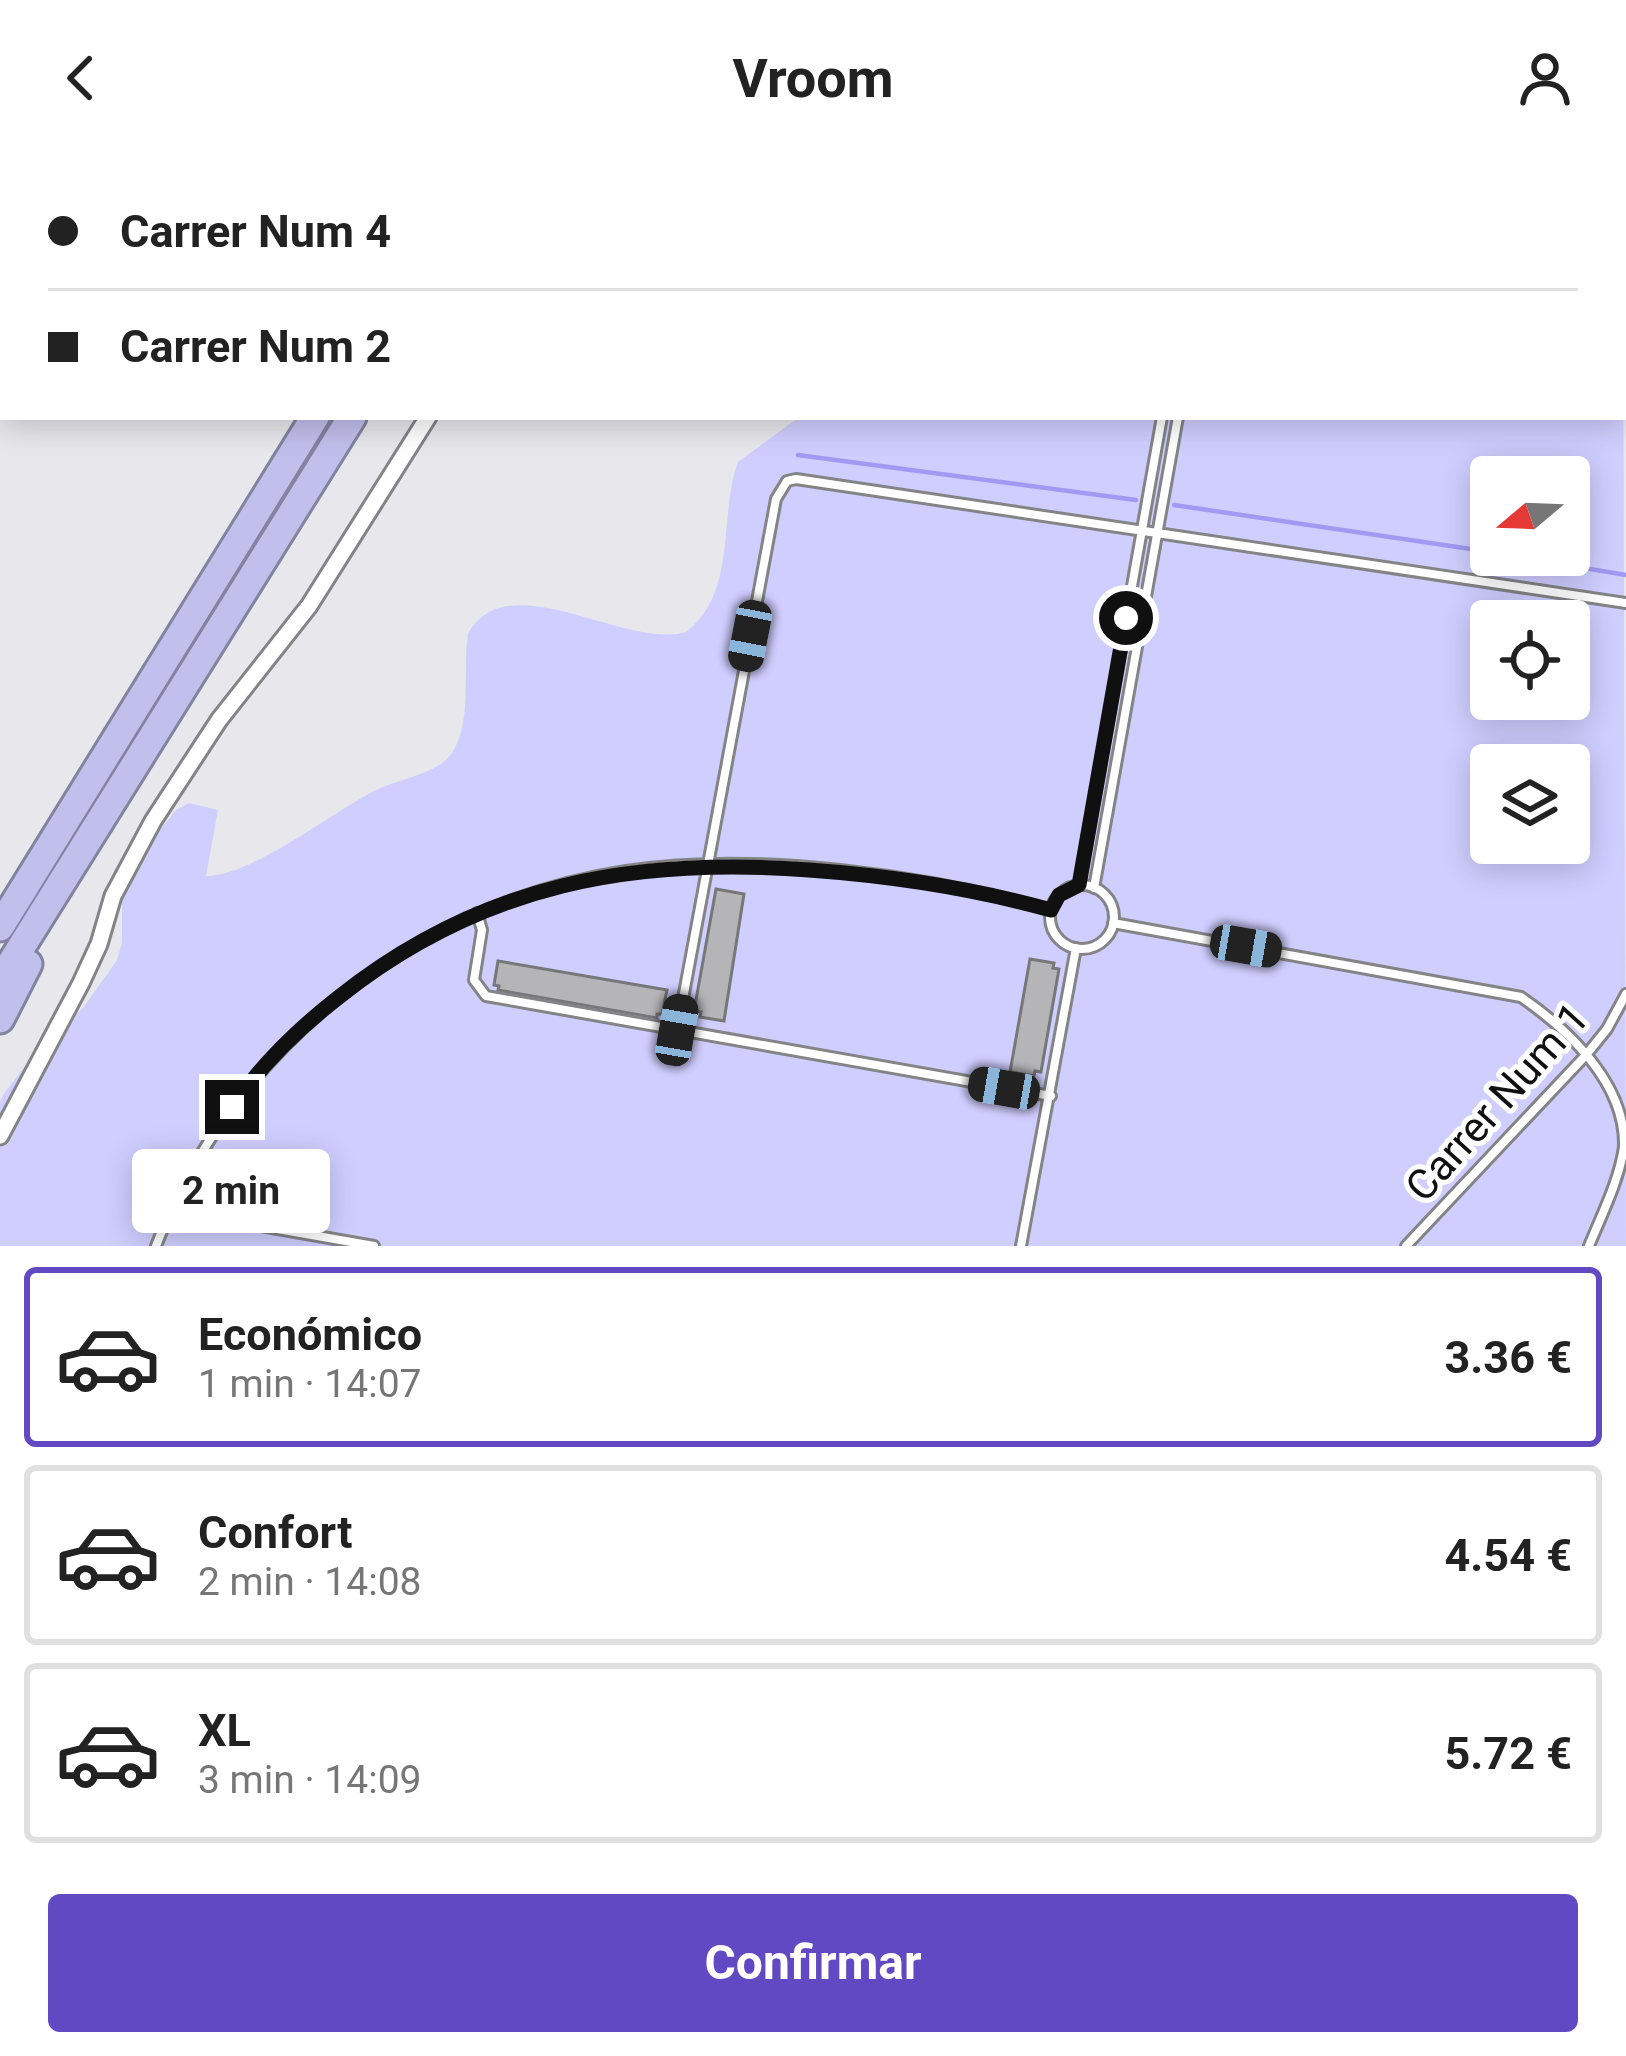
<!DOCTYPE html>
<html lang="es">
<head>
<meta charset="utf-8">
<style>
  body { margin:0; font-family:Roboto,sans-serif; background:#f2f2f2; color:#222; height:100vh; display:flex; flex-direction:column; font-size:45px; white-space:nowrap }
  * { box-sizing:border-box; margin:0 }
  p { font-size:39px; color:#767676 }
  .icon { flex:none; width:66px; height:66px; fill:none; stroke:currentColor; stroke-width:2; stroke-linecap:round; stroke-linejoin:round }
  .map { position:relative; height:1090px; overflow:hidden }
  .side { display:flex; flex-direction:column; background:#fff; flex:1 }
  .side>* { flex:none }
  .top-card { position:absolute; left:0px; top:0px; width:1626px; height:264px; box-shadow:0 6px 30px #0003; display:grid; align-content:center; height:264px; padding:0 48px; background:#fff }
  .needle { width:78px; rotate:251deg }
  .fabs { position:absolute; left:1470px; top:300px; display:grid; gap:24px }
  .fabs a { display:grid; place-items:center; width:120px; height:120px; border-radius:12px; background:#fff; box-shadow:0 6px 30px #0003; font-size:60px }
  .end { position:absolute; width:54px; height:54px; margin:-27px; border:15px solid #101011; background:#fff; box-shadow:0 0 0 6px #fff }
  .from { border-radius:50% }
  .bubble { position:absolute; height:84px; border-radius:12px; background:#fff; box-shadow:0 6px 30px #0003; font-size:39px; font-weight:700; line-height:84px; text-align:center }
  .car { position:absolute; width:36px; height:72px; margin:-36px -18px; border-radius:15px; box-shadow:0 0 9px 3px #0007; background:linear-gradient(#222 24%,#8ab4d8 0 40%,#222 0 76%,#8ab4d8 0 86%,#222 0) }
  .top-card b { display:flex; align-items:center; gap:42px; height:114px; font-size:45px }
  .top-card b+b { border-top:3px solid #e0e0e0 }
  .top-card i { width:30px; height:30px; background:#222 }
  ul { padding:21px 0 0; list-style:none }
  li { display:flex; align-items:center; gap:36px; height:180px; margin:0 24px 18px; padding:0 24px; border:6px solid #e0e0e0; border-radius:12px }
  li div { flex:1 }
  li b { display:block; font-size:45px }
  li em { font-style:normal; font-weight:700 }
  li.selected { border-color:#6049c2 }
  li>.icon { width:108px; height:108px; stroke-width:1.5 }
  .action { display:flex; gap:24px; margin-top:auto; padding:24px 48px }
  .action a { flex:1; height:138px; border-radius:12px; background:#6049c2; color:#fff; font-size:48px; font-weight:700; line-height:138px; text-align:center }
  header { display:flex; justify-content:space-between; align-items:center; height:156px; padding:0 48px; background:#fff; font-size:54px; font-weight:700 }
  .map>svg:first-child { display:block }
  .green { fill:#d0ceff; fill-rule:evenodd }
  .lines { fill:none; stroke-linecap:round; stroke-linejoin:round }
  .stream { stroke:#a199f2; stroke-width:4.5 }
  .building { fill:#b5b5b8; stroke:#77777a; stroke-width:3 }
  .service-casing { stroke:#848487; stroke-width:14 }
  .minor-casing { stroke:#848487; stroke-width:21 }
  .primary-casing { stroke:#83829f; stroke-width:30 }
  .trunk-casing { stroke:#83829f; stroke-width:30 }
  .motorway-casing { stroke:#83829f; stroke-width:33 }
  .service { stroke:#fff; stroke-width:8 }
  .minor { stroke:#fff; stroke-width:15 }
  .primary { stroke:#dad9f4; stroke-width:24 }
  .trunk { stroke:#ceccf0; stroke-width:24 }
  .motorway { stroke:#c1bfec; stroke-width:27 }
  .route { stroke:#101011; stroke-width:15 }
  .labels { text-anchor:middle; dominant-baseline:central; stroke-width:10; stroke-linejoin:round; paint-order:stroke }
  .street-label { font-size:42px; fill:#101011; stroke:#fff }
</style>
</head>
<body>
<header><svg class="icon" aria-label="back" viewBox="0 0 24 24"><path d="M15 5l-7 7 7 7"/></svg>Vroom<svg class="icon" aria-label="person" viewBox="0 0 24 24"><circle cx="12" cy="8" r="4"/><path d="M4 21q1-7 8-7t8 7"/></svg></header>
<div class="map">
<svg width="1626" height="1090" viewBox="0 0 1626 1090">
  <rect width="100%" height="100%" fill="#e8e8ec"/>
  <!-- green -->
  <path class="green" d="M1623 101 1626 1090H0V946L3 939 40 890 83 852 117 804 122 787V745L156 678 176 654 189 647 218 654 206 720C251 721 335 654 378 633 400 623 439 617 452 597 473 565 462 514 468 478 507 406 625 494 686 476 738 436 718 360 738 306L799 261H1623ZM1491 321H1569V399H1491ZM1491 465H1569V543H1491ZM1491 609H1569V687H1491Z"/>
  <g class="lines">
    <!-- stream -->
    <path class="stream" d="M798 299 1136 344
      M1174 349 1491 396
      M1508 399 1626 419"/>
  </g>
  <!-- building -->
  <path class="building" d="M716 733 744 738 724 865 700 861 701 856 694 855Z
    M1030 803 1054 807 1053 812 1059 813 1041 916 1035 915 1034 920 1010 916Z
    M498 805 667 834 662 858H657V862L498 834 499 830 494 829Z"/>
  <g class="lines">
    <!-- service casing -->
    <g class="service-casing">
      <path id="service" d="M606 3 619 0
        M1079 729 1162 261
        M1050 761a32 32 0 1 1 64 0a32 32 0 1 1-64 0Z
        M1094 732 1178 261
        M477 757 482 774 474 824 486 840 1051 940
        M1113 767 1521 841C1569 874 1626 928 1624 991 1619 1025 1602 1058 1589 1090
        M677 875 776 343 787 325 796 323 1626 447
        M170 1054 374 1090
        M156 1090C232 891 416 747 626 715 757 695 924 719 1051 754
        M1021 1090 1076 792
        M1406 1090 1586 899 1607 873 1626 838"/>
    </g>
    <!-- minor casing -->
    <g class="minor-casing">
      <path id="minor" d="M940 0 974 3
        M801 3 804 0
        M0 980 81 827 99 788 113 740 153 665 219 564 309 450 428 261"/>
    </g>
    <!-- primary casing -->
    <g class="primary-casing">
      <path id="primary" d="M1157 0 1158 3
        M1401 0 1410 3
        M154 3 158 0
        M1367 3 1368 0
        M1623 44 1626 45
        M0 135 3 133"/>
    </g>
    <!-- trunk casing -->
    <g class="trunk-casing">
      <path id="trunk" d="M46 3 51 0
        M0 31 3 29"/>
    </g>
    <!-- motorway casing -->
    <g class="motorway-casing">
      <path id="motorway" d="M491 3 493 0
        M532 3 534 0
        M0 771 315 261
        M0 825 352 261
        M0 863 28 808"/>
    </g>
    <!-- service -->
    <use href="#service" class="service"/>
    <!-- minor -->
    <use href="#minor" class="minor"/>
    <!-- primary -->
    <use href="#primary" class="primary"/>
    <!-- trunk -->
    <use href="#trunk" class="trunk"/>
    <!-- motorway -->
    <use href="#motorway" class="motorway"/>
  </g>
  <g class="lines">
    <!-- route -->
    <path class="route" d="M232 951C261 909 299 872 339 841 481 728 633 701 809 714 892 720 972 732 1051 754L1059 739 1079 729 1126 462"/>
  </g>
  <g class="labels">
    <!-- street labels -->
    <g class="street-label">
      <text transform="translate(1497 946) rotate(-48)">Carrer Num 1</text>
    </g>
  </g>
</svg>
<div class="fabs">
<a><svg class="needle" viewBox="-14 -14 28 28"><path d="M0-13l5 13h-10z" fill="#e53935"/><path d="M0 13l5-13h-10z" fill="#767676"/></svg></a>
<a><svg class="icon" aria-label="locate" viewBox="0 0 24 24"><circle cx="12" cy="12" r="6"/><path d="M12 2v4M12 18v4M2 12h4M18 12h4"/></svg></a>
<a><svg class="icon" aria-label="layers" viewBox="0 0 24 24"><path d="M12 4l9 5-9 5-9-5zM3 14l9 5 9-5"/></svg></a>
</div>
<i class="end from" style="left:1126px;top:462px"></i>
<i class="end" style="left:232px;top:951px"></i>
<div class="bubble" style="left:132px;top:993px;width:198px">2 min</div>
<i class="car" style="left:750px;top:480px;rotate:191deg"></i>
<i class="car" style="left:1246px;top:790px;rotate:100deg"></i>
<i class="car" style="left:677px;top:874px;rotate:10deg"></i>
<i class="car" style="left:1004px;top:932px;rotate:280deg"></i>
<div class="top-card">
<b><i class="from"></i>Carrer Num 4</b>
<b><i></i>Carrer Num 2</b>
</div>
</div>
<section class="side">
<ul>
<li class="selected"><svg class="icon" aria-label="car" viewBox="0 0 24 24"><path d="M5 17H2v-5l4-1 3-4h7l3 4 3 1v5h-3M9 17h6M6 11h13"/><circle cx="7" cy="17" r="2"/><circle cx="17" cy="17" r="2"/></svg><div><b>Económico</b><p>1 min · 14:07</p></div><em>3.36 €</em></li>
<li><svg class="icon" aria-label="car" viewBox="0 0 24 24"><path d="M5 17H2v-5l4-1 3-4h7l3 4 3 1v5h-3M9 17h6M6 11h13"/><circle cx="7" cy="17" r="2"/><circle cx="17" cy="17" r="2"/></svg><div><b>Confort</b><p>2 min · 14:08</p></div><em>4.54 €</em></li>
<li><svg class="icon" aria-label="car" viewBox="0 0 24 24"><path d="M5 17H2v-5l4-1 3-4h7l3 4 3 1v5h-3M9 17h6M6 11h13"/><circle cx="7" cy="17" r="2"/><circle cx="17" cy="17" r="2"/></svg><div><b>XL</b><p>3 min · 14:09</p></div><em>5.72 €</em></li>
</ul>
<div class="action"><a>Confirmar</a></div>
</section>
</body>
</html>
